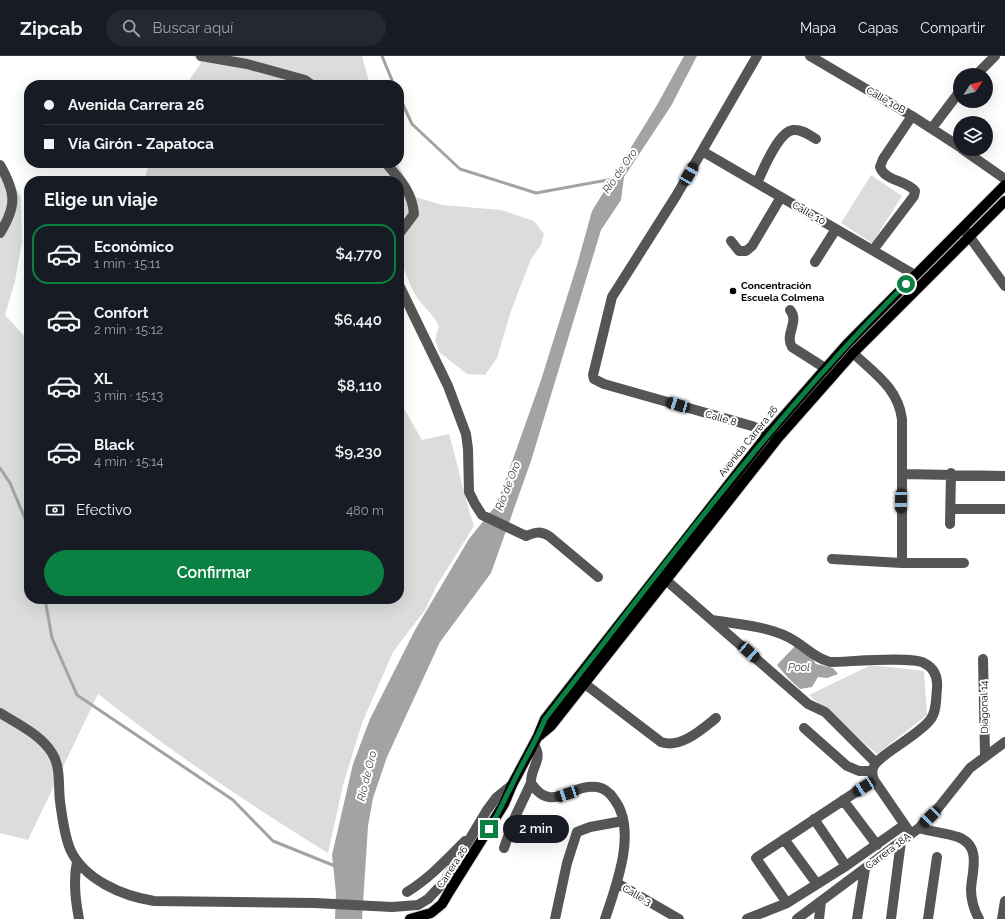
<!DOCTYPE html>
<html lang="es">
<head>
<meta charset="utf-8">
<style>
  body { margin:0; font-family:Raleway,sans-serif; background:#242831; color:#f1f3f6; height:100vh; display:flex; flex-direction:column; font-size:15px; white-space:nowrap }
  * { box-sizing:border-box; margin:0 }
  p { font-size:13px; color:#9ea1a6 }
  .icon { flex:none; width:22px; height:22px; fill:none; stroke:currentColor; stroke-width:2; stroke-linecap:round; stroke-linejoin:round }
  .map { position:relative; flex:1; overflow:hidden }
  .drawer { position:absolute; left:24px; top:120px; width:380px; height:428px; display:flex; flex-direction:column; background:#171b24; border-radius:16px; box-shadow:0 4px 16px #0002 }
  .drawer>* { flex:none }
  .top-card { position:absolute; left:24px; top:24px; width:380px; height:88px; border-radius:16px; box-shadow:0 4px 16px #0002; display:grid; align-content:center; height:88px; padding:0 20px; background:#171b24 }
  .needle { width:26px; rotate:54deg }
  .fabs { position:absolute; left:953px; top:12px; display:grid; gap:8px }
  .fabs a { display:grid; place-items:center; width:40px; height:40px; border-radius:50%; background:#171b24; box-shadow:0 4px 16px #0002; font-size:20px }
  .end { position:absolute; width:18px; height:18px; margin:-9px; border:5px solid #0b8043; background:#fff; box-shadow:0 0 0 2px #fff }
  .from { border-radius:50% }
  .bubble { position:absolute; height:28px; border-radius:14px; background:#171b24; box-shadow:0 4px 16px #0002; font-size:13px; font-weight:600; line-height:28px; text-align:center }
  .car { position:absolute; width:12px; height:24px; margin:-12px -6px; border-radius:5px; box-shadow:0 0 3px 1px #0007; background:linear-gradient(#222 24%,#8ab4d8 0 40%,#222 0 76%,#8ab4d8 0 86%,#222 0) }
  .top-card b { display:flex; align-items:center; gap:14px; height:38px; font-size:15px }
  .top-card b+b { border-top:1px solid #363941 }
  .top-card i { width:10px; height:10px; background:#f1f3f6 }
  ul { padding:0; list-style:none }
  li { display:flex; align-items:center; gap:12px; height:60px; margin:0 8px 6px; padding:0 12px; border:2px solid transparent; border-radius:16px }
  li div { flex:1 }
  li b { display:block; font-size:15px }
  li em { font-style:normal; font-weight:600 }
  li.active { border-color:#0b8043 }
  li>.icon { width:36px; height:36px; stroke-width:1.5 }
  h2 { padding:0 20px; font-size:18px; line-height:48px }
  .pay { display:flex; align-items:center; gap:10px; height:44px; padding:0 20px; font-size:15px }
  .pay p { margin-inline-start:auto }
  .button { display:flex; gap:8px; margin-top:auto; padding:8px 20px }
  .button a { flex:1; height:46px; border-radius:24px; background:#0b8043; color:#fff; font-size:16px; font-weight:600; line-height:46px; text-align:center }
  header { display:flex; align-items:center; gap:24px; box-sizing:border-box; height:56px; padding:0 20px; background:#171b24; border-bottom:1px solid #363941 }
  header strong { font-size:19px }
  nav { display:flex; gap:22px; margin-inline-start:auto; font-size:14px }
  .search { width:280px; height:36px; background:#242831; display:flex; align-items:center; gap:10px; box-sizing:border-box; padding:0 14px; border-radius:22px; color:#9ea1a6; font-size:15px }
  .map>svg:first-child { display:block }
  .green { fill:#dcdcdc }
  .water { fill:#a3a3a3 }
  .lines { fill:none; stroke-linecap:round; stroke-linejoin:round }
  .stream { stroke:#a3a3a3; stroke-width:3 }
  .major-casing { stroke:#dbdbdb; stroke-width:12 }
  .minor { stroke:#555; stroke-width:10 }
  .major { stroke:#000; stroke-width:10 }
  .route { stroke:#0b8043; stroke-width:5 }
  .poi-dot { fill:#000; stroke:#fff; stroke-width:1.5 }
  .labels { text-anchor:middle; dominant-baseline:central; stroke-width:4; stroke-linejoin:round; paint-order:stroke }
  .street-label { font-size:10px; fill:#000; stroke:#fff }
  .poi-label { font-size:10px; font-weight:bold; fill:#000; stroke:#fff; text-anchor:start }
  .water-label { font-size:11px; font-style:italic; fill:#444; stroke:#fff }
</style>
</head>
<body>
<header>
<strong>Zipcab</strong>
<div class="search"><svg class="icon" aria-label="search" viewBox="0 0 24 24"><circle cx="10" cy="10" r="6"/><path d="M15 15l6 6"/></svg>Buscar aquí</div>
<nav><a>Mapa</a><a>Capas</a><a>Compartir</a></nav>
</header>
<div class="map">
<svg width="1005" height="863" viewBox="0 0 1005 863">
  <rect width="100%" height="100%" fill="#fff"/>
  <!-- green -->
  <path class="green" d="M193 0H362L370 29H186L201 7Z
    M0 104 21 141 22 186 15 225 5 259 29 285V543H399V344L422 384 449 378C458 409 464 440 474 470L437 529 425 554 393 596 362 667 343 729 328 797C248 748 172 696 98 638L28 784 0 777Z
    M149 107H397L416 141 442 149 501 154 534 165 544 178 541 189 531 203 511 255 497 302 485 319 467 318 439 296 435 284 439 270C432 256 421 249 415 238 408 226 403 210 399 197V125H144Z
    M871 119 902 140 872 187 841 167Z
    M871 609 924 615 927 659 877 698 809 639Z"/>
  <!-- water -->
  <path class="water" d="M684 0H697L671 50 624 121 621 144 601 174 531 405 491 517 440 586 387 701 373 742 368 770 362 863H335L336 837 332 799 353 708 370 663 415 574 469 483 497 448 541 324 577 209 592 155 657 49Z
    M795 590 806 595 816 608 833 612 838 618 827 622 818 621 812 631 800 633 789 623 777 609Z"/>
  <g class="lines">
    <!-- stream -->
    <path class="stream" d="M382 0 394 29
      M399 40 412 68 460 113 536 137 613 123
      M0 412 10 427 29 472
      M45 543 52 582 77 639 233 744 273 785 335 810"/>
    <!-- major casing -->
    <g class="major-casing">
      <path id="major" d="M539 680 551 670 778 382 853 297 1005 145
        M410 863 431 857 442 848 449 836 504 748 512 729 538 680 545 663 768 378 847 288 1005 129"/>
    </g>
    <!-- minor -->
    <path class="minor" d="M201 0 247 8 305 24 312 29
      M757 0 676 140 612 241 593 319 594 323 604 328 752 370 776 381
      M810 0 912 60 960 91
      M976 19 995 0
      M932 72 960 35
      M962 93 1005 123
      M702 95 915 219
      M386 107C400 124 412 135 414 158L399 178
      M0 109C16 137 17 150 0 177
      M757 127C763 114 778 76 793 74 802 73 809 79 816 83
      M964 173 1005 230
      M731 185 739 195H746L752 190 781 141
      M873 194 914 140 915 135C906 124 885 125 880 111L883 103 912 60
      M815 206 836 173
      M399 229 448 330 466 378 468 393 469 436 475 448 482 459 526 480C536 476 540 475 549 480L598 521
      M790 254C800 266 784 278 792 291L825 312
      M853 297C874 317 898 332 902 363V507
      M902 418 1005 420
      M951 453H1005
      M950 468 951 417
      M832 503 902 507H964
      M667 525 808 648 825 656 876 707
      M712 564C737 568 765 570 788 581 803 588 813 602 830 606 848 606 911 600 924 607 934 612 938 621 937 632 936 641 937 656 930 664 919 679 879 699 874 710 871 715 872 719 874 724L911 778
      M983 603 985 699
      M585 628 661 686C680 693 701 674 716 662
      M0 657C18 668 41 679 52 697 61 711 58 729 60 745 62 760 64 778 70 793 84 824 123 840 154 845L315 847 392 851 418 849 428 843 444 826 487 754 496 742 512 729
      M804 672 847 710 859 715H872
      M534 689C544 703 530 712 531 727 552 759 571 727 597 731 604 732 610 737 614 743 638 774 616 830 605 863
      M843 744 877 789
      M814 763 846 810
      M919 772C932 776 946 777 958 781 982 790 972 815 971 833 971 844 974 854 979 863
      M784 783 817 828
      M504 792 515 761 531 727
      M77 805C73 825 75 843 79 863
      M617 827 679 863
      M407 836C430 822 446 804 465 785
      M787 847 756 802 874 724
      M555 863 567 807 577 776 590 771 623 765
      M747 863 787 847 846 810 904 769
      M797 863 919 772 939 751 970 712 1005 686
      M819 863 821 845
      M857 863 865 813
      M891 863 901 785
      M928 863 937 801
      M1002 863 1005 845"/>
    <!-- major -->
    <use href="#major" class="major"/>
  </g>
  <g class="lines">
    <!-- route -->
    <path class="route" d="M489 773C498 759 504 744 512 729 522 707 536 686 545 663 661 514 772 361 906 228"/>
  </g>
  <!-- markers -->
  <circle class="poi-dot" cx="733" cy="235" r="4"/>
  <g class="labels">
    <!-- street labels -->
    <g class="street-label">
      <text transform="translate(886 44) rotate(30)">Calle 10B</text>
      <text transform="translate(809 157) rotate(30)">Calle 10</text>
      <text transform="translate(721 362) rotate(16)">Calle 8</text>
      <text transform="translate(748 385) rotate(-51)">Avenida Carrera 26</text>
      <text transform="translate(984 651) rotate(-91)">Diagonal 14</text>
      <text transform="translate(888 795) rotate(-37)">Carrera 18A</text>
      <text transform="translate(452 811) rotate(-57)">Carrera 26</text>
      <text transform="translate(637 839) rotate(30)">Calle 3</text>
    </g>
    <!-- poi labels -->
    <g class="poi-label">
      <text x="741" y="229">Concentración<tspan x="741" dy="12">Escuela Colmena</tspan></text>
    </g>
    <!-- water labels -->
    <g class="water-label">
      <text transform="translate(620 115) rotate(-55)">Río de Oro</text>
      <text transform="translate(508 430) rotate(-69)">Río de Oro</text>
      <text x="799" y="611">Pool</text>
      <text transform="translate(367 720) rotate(-76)">Río de Oro</text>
    </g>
  </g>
</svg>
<div class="fabs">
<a><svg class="needle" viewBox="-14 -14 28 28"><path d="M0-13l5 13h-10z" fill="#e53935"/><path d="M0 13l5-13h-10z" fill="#9ea1a6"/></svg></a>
<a><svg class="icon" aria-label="layers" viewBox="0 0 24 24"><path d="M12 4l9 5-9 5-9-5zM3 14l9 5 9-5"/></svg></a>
</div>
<i class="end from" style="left:906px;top:228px"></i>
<i class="end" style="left:489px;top:773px"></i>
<div class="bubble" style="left:503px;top:759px;width:66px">2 min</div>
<i class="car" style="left:689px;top:118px;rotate:30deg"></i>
<i class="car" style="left:678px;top:349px;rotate:286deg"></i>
<i class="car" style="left:901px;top:445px;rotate:181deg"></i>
<i class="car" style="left:749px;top:596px;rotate:132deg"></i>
<i class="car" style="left:864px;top:731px;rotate:237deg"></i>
<i class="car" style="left:567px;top:738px;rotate:252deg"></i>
<i class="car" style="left:930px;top:761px;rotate:226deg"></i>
<div class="top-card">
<b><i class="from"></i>Avenida Carrera 26</b>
<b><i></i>Vía Girón - Zapatoca</b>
</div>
<section class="drawer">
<h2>Elige un viaje</h2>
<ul>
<li class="active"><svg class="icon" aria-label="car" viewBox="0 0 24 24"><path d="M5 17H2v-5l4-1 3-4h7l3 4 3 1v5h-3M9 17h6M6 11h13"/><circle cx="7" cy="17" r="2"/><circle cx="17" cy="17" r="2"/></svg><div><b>Económico</b><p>1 min · 15:11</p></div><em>$4,770</em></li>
<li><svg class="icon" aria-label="car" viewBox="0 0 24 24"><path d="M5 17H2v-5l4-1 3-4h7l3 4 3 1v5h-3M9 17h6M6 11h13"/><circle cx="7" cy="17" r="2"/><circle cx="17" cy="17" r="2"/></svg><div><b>Confort</b><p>2 min · 15:12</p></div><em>$6,440</em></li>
<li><svg class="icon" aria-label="car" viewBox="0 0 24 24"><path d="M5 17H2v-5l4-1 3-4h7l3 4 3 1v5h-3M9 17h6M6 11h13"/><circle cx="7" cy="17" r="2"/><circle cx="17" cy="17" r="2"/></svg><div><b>XL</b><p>3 min · 15:13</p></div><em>$8,110</em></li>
<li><svg class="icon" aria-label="car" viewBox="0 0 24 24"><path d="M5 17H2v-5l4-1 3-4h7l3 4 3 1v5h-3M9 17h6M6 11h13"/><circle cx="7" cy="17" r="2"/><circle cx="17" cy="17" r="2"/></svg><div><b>Black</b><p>4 min · 15:14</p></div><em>$9,230</em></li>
</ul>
<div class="pay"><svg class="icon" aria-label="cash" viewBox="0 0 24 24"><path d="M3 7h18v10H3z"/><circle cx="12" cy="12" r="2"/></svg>Efectivo<p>480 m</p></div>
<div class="button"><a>Confirmar</a></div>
</section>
</div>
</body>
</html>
